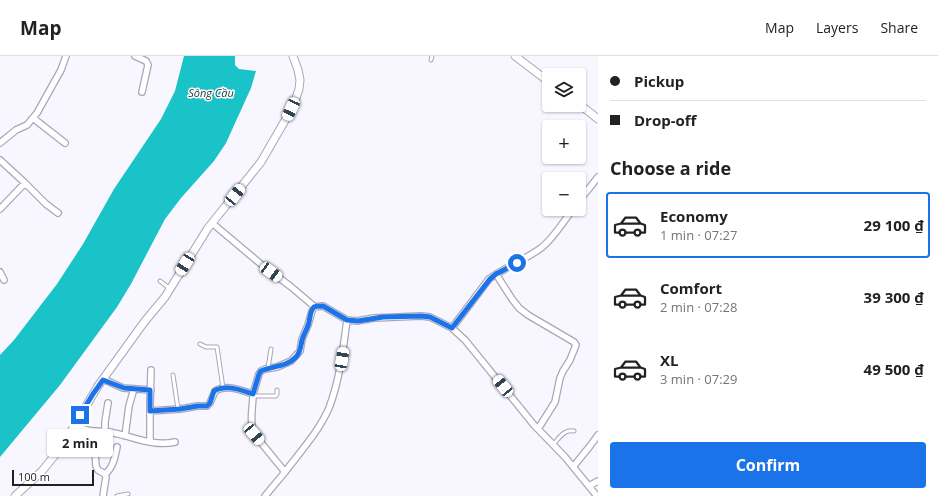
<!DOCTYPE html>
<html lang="en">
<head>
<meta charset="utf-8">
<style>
  body { margin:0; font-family:"Open Sans",sans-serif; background:#f2f2f2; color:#222; height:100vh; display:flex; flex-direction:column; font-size:15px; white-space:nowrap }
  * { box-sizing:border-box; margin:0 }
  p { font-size:13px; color:#767676 }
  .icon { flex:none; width:22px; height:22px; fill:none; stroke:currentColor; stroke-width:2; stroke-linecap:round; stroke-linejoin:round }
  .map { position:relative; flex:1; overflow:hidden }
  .side { display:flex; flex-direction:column; background:#fff; width:340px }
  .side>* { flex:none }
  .banner { display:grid; align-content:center; height:88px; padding:0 12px; background:#fff }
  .buttons { position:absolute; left:542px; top:12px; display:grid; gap:8px }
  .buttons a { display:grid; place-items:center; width:44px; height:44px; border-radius:4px; background:#fff; box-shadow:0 1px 3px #0004; font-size:20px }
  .scale { position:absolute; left:12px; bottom:10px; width:82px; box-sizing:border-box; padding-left:4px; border:2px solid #222027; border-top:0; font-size:11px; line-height:14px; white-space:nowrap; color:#222027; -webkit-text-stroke:3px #fff; paint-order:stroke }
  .end { position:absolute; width:18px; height:18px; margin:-9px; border:5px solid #1a73e8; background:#fff; box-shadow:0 0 0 2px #fff }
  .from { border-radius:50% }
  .bubble { position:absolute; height:28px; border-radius:4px; background:#fff; box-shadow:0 1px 3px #0004; font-size:13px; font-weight:700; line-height:28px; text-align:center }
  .car { position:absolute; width:12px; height:24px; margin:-12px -6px; border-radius:5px; box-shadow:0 0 3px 1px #0007; background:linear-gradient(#fff 24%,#345 0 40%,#fff 0 76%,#345 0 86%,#fff 0) }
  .banner b { display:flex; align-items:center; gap:14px; height:38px; font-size:15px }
  .banner b+b { border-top:1px solid #e0e0e0 }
  .banner i { width:10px; height:10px; background:#222 }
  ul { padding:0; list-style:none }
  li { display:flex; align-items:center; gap:12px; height:66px; margin:0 8px 6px; padding:0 4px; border:2px solid transparent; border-radius:4px }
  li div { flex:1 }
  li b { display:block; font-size:15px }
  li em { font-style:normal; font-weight:700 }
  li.selected { border-color:#1a73e8 }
  li>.icon { width:36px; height:36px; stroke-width:1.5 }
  h2 { padding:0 12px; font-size:18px; line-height:48px }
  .primary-button { display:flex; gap:8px; margin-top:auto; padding:8px 12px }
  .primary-button a { flex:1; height:46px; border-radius:4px; background:#1a73e8; color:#fff; font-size:16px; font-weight:700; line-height:46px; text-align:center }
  header { display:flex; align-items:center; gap:24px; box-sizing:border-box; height:56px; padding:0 20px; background:#fff; border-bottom:1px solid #e0e0e0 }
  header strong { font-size:19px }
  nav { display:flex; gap:22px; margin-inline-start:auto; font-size:14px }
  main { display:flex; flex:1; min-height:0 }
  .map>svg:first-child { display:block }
  .water { fill:#1ac3c7 }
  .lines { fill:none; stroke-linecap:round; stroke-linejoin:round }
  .service-casing { stroke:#aaa6b9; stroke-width:5 }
  .minor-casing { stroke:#aaa6b9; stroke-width:8 }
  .tertiary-casing { stroke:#aaa6b9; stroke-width:9 }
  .service { stroke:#fff; stroke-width:3 }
  .minor { stroke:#fff; stroke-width:5.5 }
  .tertiary { stroke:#fff; stroke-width:7 }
  .route { stroke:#1a73e8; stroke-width:5 }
  .labels { text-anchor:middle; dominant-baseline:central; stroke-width:3; stroke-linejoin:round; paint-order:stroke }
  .water-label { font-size:11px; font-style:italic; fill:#21393a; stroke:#fff }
</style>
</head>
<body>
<header>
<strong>Map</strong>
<nav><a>Map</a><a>Layers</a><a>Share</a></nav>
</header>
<main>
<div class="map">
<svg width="598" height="440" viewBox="0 0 598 440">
  <rect width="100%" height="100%" fill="#f8f6ff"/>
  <!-- water -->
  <path class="water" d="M184 0H235V9L239 13 256 15 251 32 226 87 214 105 181 142 165 163 131 228 117 251 60 329 0 401V299L14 284 57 228 83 188 114 133 161 63 175 35Z"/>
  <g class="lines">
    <!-- service casing -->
    <g class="service-casing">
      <path id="service" d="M431 4 432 0
        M160 225 169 232
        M200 288 206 291H217L223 332
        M268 312 271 293
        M173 319 178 353
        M253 340H276L277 338V334
        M553 389C559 382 564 373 574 375
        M117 440 128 438"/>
    </g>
    <!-- minor casing -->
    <g class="minor-casing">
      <path id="minor" d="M135 0 146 5 148 9 142 36
        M33 62 65 87
        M0 87 16 74 27 69 37 57 61 14 66 0
        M0 104 25 127 46 148 58 157
        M579 145 598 121
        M0 153 25 127
        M212 167 262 209 290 230 315 251
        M0 216 4 224
        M496 218 512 243 519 252 528 259 574 286 576 289 570 304 563 315 560 322 555 346 538 373
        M452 272 489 223C505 211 525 204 541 192 554 182 563 166 573 153
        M103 323 123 332 151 334
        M253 338 259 318 261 315 265 313 277 311 291 305 300 295 302 283 308 269 312 255 314 251 323 250 347 264 357 265 374 262 421 260 430 261 452 272 465 284 534 369 565 401 597 440
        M150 355V349L151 314
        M74 370C81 372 88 375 95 375 102 376 108 375 114 377 134 381 154 391 175 386
        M105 375V366L108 347
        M93 376 95 396 96 410 98 414 105 418 106 421 103 440
        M125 380 129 350 133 336
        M150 386V355L180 353 198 350H207L210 347 215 335C226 328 241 334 253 338 253 351 249 365 254 378L285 416 265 440
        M573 411 590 390 598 379
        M285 416C301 395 319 375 329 352 340 323 343 293 347 264
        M105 418C113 412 115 401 117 391
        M589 430 598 425"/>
    </g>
    <!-- tertiary casing -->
    <g class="tertiary-casing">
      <path id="tertiary" d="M515 0 549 26
        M579 48 598 63
        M15 440 42 415 63 389 98 330 145 265 165 241 208 172 261 106 287 61 295 45 299 33 300 24 298 14 293 0"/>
    </g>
    <!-- service -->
    <use href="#service" class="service"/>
    <!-- minor -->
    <use href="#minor" class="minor"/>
    <!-- tertiary -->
    <use href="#tertiary" class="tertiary"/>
  </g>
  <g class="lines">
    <!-- route -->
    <path class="route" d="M80 359 93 338 103 324 124 332 150 334V355L180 353 198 350H207L210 347 214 335C226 328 241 334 253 338L259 318 261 315C272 310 287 311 296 301 302 294 300 289 303 281 305 276 308 271 309 266 310 262 310 255 314 251 316 250 320 250 323 250L347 264 358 265 383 261 421 260 430 261 452 272 490 223 496 218 517 207"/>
  </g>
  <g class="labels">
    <!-- water labels -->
    <g class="water-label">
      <text x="211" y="36">Sông Cầu</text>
    </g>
  </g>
</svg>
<div class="buttons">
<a><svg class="icon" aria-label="layers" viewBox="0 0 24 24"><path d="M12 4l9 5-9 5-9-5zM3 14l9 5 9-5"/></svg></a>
<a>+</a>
<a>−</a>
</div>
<div class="scale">100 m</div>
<i class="end from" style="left:517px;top:207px"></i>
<i class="end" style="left:80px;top:359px"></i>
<div class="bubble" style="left:47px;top:373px;width:66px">2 min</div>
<i class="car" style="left:291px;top:53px;rotate:205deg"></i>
<i class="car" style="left:235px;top:139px;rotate:39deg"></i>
<i class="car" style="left:185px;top:208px;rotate:212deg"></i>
<i class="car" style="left:271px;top:216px;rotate:126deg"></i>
<i class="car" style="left:342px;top:303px;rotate:9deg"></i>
<i class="car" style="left:503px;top:330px;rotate:321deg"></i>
<i class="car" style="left:254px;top:378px;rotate:140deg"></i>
</div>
<section class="side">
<div class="banner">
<b><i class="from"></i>Pickup</b>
<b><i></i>Drop-off</b>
</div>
<h2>Choose a ride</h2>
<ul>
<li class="selected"><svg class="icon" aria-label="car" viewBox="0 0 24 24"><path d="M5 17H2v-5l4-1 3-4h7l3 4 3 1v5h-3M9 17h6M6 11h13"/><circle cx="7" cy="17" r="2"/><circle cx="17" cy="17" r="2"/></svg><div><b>Economy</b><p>1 min · 07:27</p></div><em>29 100 ₫</em></li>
<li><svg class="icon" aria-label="car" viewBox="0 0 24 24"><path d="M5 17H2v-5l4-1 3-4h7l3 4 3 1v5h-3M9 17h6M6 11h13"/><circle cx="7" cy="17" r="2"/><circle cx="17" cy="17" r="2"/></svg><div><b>Comfort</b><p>2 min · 07:28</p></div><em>39 300 ₫</em></li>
<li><svg class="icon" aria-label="car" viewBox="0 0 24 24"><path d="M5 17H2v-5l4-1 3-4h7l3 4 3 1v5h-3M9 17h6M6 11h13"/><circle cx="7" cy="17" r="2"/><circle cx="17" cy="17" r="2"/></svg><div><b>XL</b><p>3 min · 07:29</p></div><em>49 500 ₫</em></li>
</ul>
<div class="primary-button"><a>Confirm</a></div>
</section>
</main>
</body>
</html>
